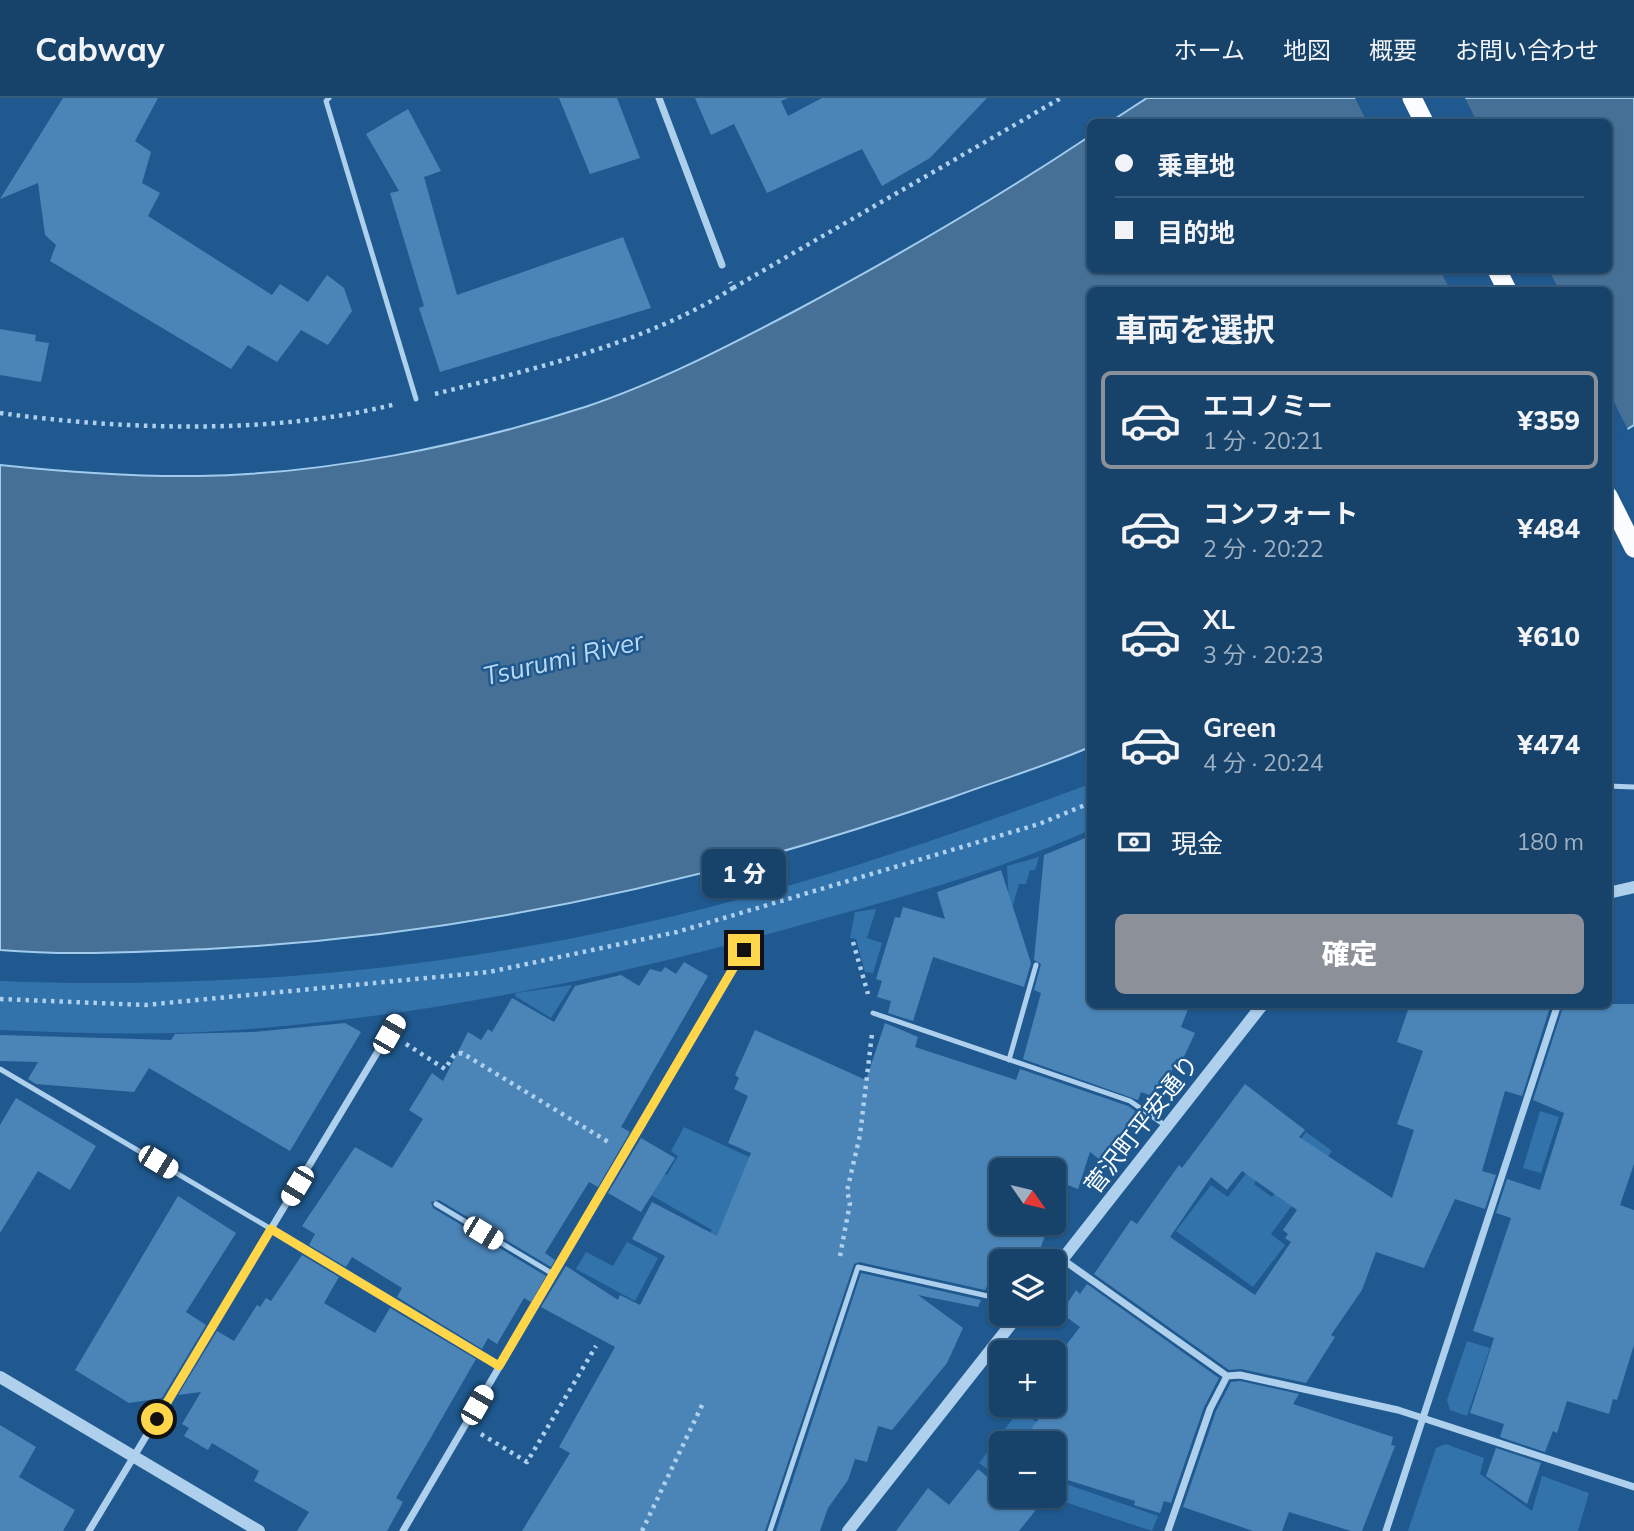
<!DOCTYPE html>
<html lang="ja">
<head>
<meta charset="utf-8">
<style>
  body { margin:0; font-family:Mulish,"Noto Sans JP",sans-serif; background:#204a71; color:#f1f3f6; height:100vh; display:flex; flex-direction:column; font-size:26px; white-space:nowrap }
  * { box-sizing:border-box; margin:0 }
  p { font-size:23px; color:#9eb0c1 }
  .icon { flex:none; width:38px; height:38px; fill:none; stroke:currentColor; stroke-width:2; stroke-linecap:round; stroke-linejoin:round }
  .map { position:relative; flex:1; overflow:hidden }
  .drawer { position:absolute; left:1087px; top:189px; width:525px; height:721px; display:flex; flex-direction:column; background:#17436b; border-radius:10px; box-shadow:0 2px 5px #0004,0 0 0 2px #365c7e }
  .drawer>* { flex:none }
  .banner { position:absolute; left:1087px; top:21px; width:525px; height:154px; border-radius:10px; box-shadow:0 2px 5px #0004,0 0 0 2px #365c7e; display:grid; align-content:center; height:154px; padding:0 28px; background:#17436b }
  .needle { width:46px; rotate:124deg }
  .controls { position:absolute; left:989px; top:1060px; display:grid; gap:14px }
  .controls a { display:grid; place-items:center; width:77px; height:77px; border-radius:10px; background:#17436b; box-shadow:0 2px 5px #0004,0 0 0 2px #365c7e; font-size:35px }
  .end { position:absolute; width:32px; height:32px; margin:-16px; border:9px solid #ffd54a; background:#111; box-shadow:0 0 0 4px #111 }
  .from { border-radius:50% }
  .bubble { position:absolute; height:49px; border-radius:10px; background:#17436b; box-shadow:0 2px 5px #0004,0 0 0 2px #365c7e; font-size:23px; font-weight:800; line-height:49px; text-align:center }
  .car { position:absolute; width:21px; height:42px; margin:-21px -10px; border-radius:9px; box-shadow:0 0 5px 2px #0007; background:linear-gradient(#fff 24%,#345 0 40%,#fff 0 76%,#345 0 86%,#fff 0) }
  .banner b { display:flex; align-items:center; gap:24px; height:66px; font-size:26px }
  .banner b+b { border-top:2px solid #365c7e }
  .banner i { width:18px; height:18px; background:#f1f3f6 }
  ul { padding:0; list-style:none }
  li { display:flex; align-items:center; gap:21px; height:98px; margin:0 14px 10px; padding:0 14px; border:4px solid transparent; border-radius:10px }
  li div { flex:1 }
  li b { display:block; font-size:26px }
  li em { font-style:normal; font-weight:800 }
  li.selected { border-color:#8c9099 }
  li>.icon { width:63px; height:63px; stroke-width:1.5 }
  h2 { padding:0 28px; font-size:32px; line-height:84px }
  .pay { display:flex; align-items:center; gap:18px; height:77px; padding:0 28px; font-size:26px }
  .pay p { margin-inline-start:auto }
  .action { display:flex; gap:14px; margin-top:auto; padding:14px 28px }
  .action a { flex:1; height:80px; border-radius:10px; background:#8c9099; color:#fff; font-size:28px; font-weight:800; line-height:80px; text-align:center }
  header { display:flex; align-items:center; gap:42px; box-sizing:border-box; height:98px; padding:0 35px; background:#17436b; border-bottom:2px solid #365c7e }
  header strong { font-size:33px }
  nav { display:flex; gap:38px; margin-inline-start:auto; font-size:24px }
  .map>svg:first-child { display:block }
  .green { fill:#3273ac }
  .water { fill:#467096; stroke:#a1ccee; stroke-width:2 }
  .pier { fill:#1f598f }
  .building { fill:#4b85b8; fill-rule:evenodd }
  .lines { fill:none; stroke-linecap:round; stroke-linejoin:round }
  .path { stroke:#aed0ed; stroke-width:4.5; stroke-dasharray:3.5 5; stroke-linecap:butt }
  .service { stroke:#aed0ed; stroke-width:5 }
  .minor { stroke:#aed0ed; stroke-width:7 }
  .tertiary { stroke:#aed0ed; stroke-width:12 }
  .trunk { stroke:#fafcff; stroke-width:19 }
  .route { stroke:#ffd54a; stroke-width:9 }
  .labels { text-anchor:middle; dominant-baseline:central; stroke-width:5; stroke-linejoin:round; paint-order:stroke }
  .street-label { font-size:24px; fill:#fff; stroke:#1f598f }
  .water-label { font-size:26px; font-style:italic; fill:#bad9f4; stroke:#1f598f }
</style>
</head>
<body>
<header>
<strong>Cabway</strong>
<nav><a>ホーム</a><a>地図</a><a>概要</a><a>お問い合わせ</a></nav>
</header>
<div class="map">
<svg width="1634" height="1433" viewBox="0 0 1634 1433">
  <rect width="100%" height="100%" fill="#1f598f"/>
  <!-- green -->
  <path class="green" d="M1090 686V732C1000 772 903 799 808 825 621 878 430 918 236 932 158 938 78 935 0 932V883C246 893 495 867 733 803 854 771 973 729 1090 686Z
    M1039 759 1035 772H1030L1026 786H1019L1013 807 1009 806 1007 768Z
    M876 811 867 840 882 845 873 875 865 874 856 841 850 840 855 814Z
    M572 887 551 920 515 898 516 895Z
    M1540 1013 1559 1019 1541 1075 1523 1070Z
    M684 1029 799 1082 776 1164 706 1143 712 1132 630 1085 643 1065 667 1077 678 1058 671 1053Z
    M1306 1034 1332 1053 1271 1136 1285 1147 1253 1189 1176 1133 1211 1087 1228 1099 1247 1074 1257 1081 1254 1086 1272 1099 1286 1080 1277 1073Z
    M627 1144 658 1160 635 1203 576 1171 586 1154 613 1168Z
    M1467 1243 1490 1250 1467 1318 1450 1312 1447 1302Z
    M1020 1311 1038 1325 1028 1346H1001V1364L993 1375 979 1365Z
    M1446 1346 1484 1360 1480 1376 1532 1413 1542 1378 1589 1395 1578 1433H1408L1436 1350Z
    M1063 1385 1158 1418 1152 1433 1053 1400Z"/>
  <!-- water -->
  <path class="water" d="M1147 0H1634V327L1608 343V192H1090V649C1046 668 999 682 953 699 714 783 461 838 208 851 139 854 69 858 0 852V367C66 374 132 379 199 378 326 376 464 348 585 309 657 285 726 249 793 214 894 160 994 102 1090 38V172H1608V24H1110Z"/>
  <!-- pier -->
  <path class="pier" d="M1355 0H1465L1477 24H1367Z
    M1440 172H1549L1559 192H1450Z
    M1608 292 1629 334 1608 347Z"/>
  <!-- building -->
  <path class="building" d="M63 0H158L135 43 151 54 142 85 160 95 148 118 272 197 280 186 308 204 327 177 344 190 352 213 328 247 301 232 277 264 248 247 231 271 50 163 56 147 45 137 38 85 0 101Z
    M559 0H617L640 60 590 76Z
    M695 0H788L781 3 788 18 822 0H987L930 60 882 88 862 51 767 95 734 26 711 37Z
    M408 11 441 73 424 79 457 197 623 139 651 210 440 274 419 210 424 208 390 95 399 93 366 36Z
    M0 231 36 237 35 243 49 245 41 284 0 277Z
    M1090 738V906H1190L1181 929 1195 935 1182 963 1176 961 1170 977 1167 975 1152 998 1141 994 1138 1002 1023 961 1041 895 1034 892 1041 866 1034 862 1044 757Z
    M1001 772 1031 865 1024 889 933 859 913 923 888 915 891 903 877 899 882 883 876 881 895 819 900 820 903 809 945 821 937 794Z
    M684 864 708 878 621 1029 630 1034 598 1089 589 1084 545 1155 555 1162 551 1169 439 1102 431 1104 433 1110 546 1178 531 1204 524 1200 497 1246 488 1240 482 1251 397 1199 402 1190 352 1159 346 1169 309 1147 315 1136 302 1128 355 1049 392 1070 423 1021 409 1012 432 975 443 983 468 934 481 942 488 931 492 934 512 900 554 924 575 888 621 877 639 888 650 871 661 874 665 869 676 876Z
    M1410 906H1551L1522 998 1505 993 1482 1073 1496 1077 1485 1111 1455 1101 1424 1170 1376 1154 1362 1192 1331 1237 1335 1239 1306 1285 1241 1271 1229 1272 1094 1176 1131 1122 1137 1126 1179 1067 1182 1070 1245 986 1305 1032 1299 1039 1392 1100 1414 1032 1397 1026 1423 953 1397 944ZM1242 1073 1297 1112 1283 1132 1288 1136 1285 1140 1291 1144 1255 1197 1170 1139 1211 1079 1227 1092Z
    M1564 906H1634V1066L1620 1107 1634 1112V1247L1617 1302 1613 1301 1609 1316 1567 1303 1557 1335 1553 1333 1545 1354 1500 1339 1504 1326 1470 1315 1494 1240 1473 1233 1511 1120 1496 1115 1507 1081 1540 1092 1564 1015 1533 1002Z
    M345 925 361 934 290 1053 149 970 134 994 36 986 28 981 38 964 0 963V937L171 942 175 936 254 934Z
    M885 925 918 939 915 949 1016 982 1020 971 1128 1008 1135 1013 1129 1030 1126 1029 1110 1052 1107 1051 1099 1061 1090 1054 1078 1091 1065 1086 1054 1116V1073H1001V1125H1050L1035 1164H1001V1190L988 1186 985 1192 859 1164 854 1166 765 1433H522L570 1355 559 1349 615 1249 541 1209 566 1168 618 1202 620 1197 640 1207 665 1158 632 1141 652 1104 717 1138 751 1055 728 1045 748 998 734 991 739 980 735 977 755 932 866 982Z
    M16 1000 96 1048 70 1092 38 1073 0 1135V1027Z
    M641 1040 675 1060 641 1114 608 1095Z
    M178 1098 236 1135 186 1214 206 1227 162 1300 129 1305 75 1272Z
    M302 1157 339 1179 324 1205 375 1235 390 1210 476 1261 396 1400 403 1404 387 1433H297L309 1414 254 1383 259 1373 212 1345 208 1352 184 1338 189 1330 182 1326 201 1294 178 1297 217 1233 234 1243 257 1207 260 1209 266 1200 271 1203Z
    M861 1175 981 1202 978 1209 918 1197 963 1230 947 1265 892 1332 878 1328 867 1364 855 1361 848 1382 828 1410 820 1433H776Z
    M1087 1186 1219 1280 1204 1309 1171 1405 1164 1403 1160 1415 1134 1407 1135 1403 1061 1380 1054 1389V1346H1020L1049 1307H1054V1263L1080 1229 1061 1215 1076 1192 1080 1196Z
    M1240 1283 1299 1296 1293 1306 1393 1339 1391 1347 1395 1348 1362 1433H1351L1289 1414 1282 1433H1253L1183 1409 1216 1313 1231 1284Z
    M0 1327 36 1349 19 1379 75 1412 63 1433H0Z
    M1496 1350 1541 1365 1527 1406 1486 1378Z
    M978 1371 992 1383 1001 1371V1398H1047L1019 1433H896L928 1390 949 1407Z"/>
  <g class="lines">
    <!-- path -->
    <path class="path" d="M733 190 1061 0
      M435 296C533 271 647 245 733 190L730 184
      M0 315C124 332 275 337 396 306
      M853 844 868 896
      M0 901 145 907 489 874 677 834 1039 726 1090 705
      M406 946 445 971 454 957 462 955 610 1045
      M840 1158 850 1105 847 1093 860 1037 872 936
      M481 1336 527 1364 596 1248
      M642 1433 704 1303"/>
    <!-- service -->
    <path class="service" d="M329 0 326 3 416 301
      M1608 688 1634 689
      M873 915 1130 1003 1166 1028
      M1009 962 1036 867
      M0 971 271 1131
      M436 1106 553 1176
      M770 1433 858 1169 1001 1201"/>
    <!-- minor -->
    <path class="minor" d="M659 0 722 167
      M271 1131 499 1268
      M1062 1161 1227 1278 1240 1277 1398 1312 1634 1389
      M89 1433 398 920
      M403 1433 744 852
      M1168 1433 1210 1311 1227 1278
      M1386 1433 1558 906"/>
    <!-- tertiary -->
    <path class="tertiary" d="M1608 795 1634 789
      M1054 1172 1263 906
      M0 1279 259 1433
      M848 1433 1019 1216"/>
    <!-- trunk -->
    <path class="trunk" d="M1412 0 1424 24
      M1497 172 1507 192
      M1608 398 1634 450"/>
  </g>
  <g class="lines">
    <!-- route -->
    <path class="route" d="M157 1321 271 1131 499 1268 744 852"/>
  </g>
  <g class="labels">
    <!-- street labels -->
    <g class="street-label">
      <text transform="translate(1141 1026) rotate(-52)">菅沢町平安通り</text>
    </g>
    <!-- water labels -->
    <g class="water-label">
      <text transform="translate(563 560) rotate(-13)">Tsurumi River</text>
    </g>
  </g>
</svg>
<div class="controls">
<a><svg class="needle" viewBox="-14 -14 28 28"><path d="M0-13l5 13h-10z" fill="#e53935"/><path d="M0 13l5-13h-10z" fill="#9eb0c1"/></svg></a>
<a><svg class="icon" aria-label="layers" viewBox="0 0 24 24"><path d="M12 4l9 5-9 5-9-5zM3 14l9 5 9-5"/></svg></a>
<a>+</a>
<a>−</a>
</div>
<i class="end from" style="left:157px;top:1321px"></i>
<i class="end" style="left:744px;top:852px"></i>
<div class="bubble" style="left:702px;top:751px;width:84px">1 分</div>
<i class="car" style="left:389px;top:936px;rotate:30deg"></i>
<i class="car" style="left:158px;top:1064px;rotate:121deg"></i>
<i class="car" style="left:297px;top:1088px;rotate:211deg"></i>
<i class="car" style="left:483px;top:1135px;rotate:121deg"></i>
<i class="car" style="left:477px;top:1307px;rotate:30deg"></i>
<div class="banner">
<b><i class="from"></i>乗車地</b>
<b><i></i>目的地</b>
</div>
<section class="drawer">
<h2>車両を選択</h2>
<ul>
<li class="selected"><svg class="icon" aria-label="car" viewBox="0 0 24 24"><path d="M5 17H2v-5l4-1 3-4h7l3 4 3 1v5h-3M9 17h6M6 11h13"/><circle cx="7" cy="17" r="2"/><circle cx="17" cy="17" r="2"/></svg><div><b>エコノミー</b><p>1 分 · 20:21</p></div><em>¥359</em></li>
<li><svg class="icon" aria-label="car" viewBox="0 0 24 24"><path d="M5 17H2v-5l4-1 3-4h7l3 4 3 1v5h-3M9 17h6M6 11h13"/><circle cx="7" cy="17" r="2"/><circle cx="17" cy="17" r="2"/></svg><div><b>コンフォート</b><p>2 分 · 20:22</p></div><em>¥484</em></li>
<li><svg class="icon" aria-label="car" viewBox="0 0 24 24"><path d="M5 17H2v-5l4-1 3-4h7l3 4 3 1v5h-3M9 17h6M6 11h13"/><circle cx="7" cy="17" r="2"/><circle cx="17" cy="17" r="2"/></svg><div><b>XL</b><p>3 分 · 20:23</p></div><em>¥610</em></li>
<li><svg class="icon" aria-label="car" viewBox="0 0 24 24"><path d="M5 17H2v-5l4-1 3-4h7l3 4 3 1v5h-3M9 17h6M6 11h13"/><circle cx="7" cy="17" r="2"/><circle cx="17" cy="17" r="2"/></svg><div><b>Green</b><p>4 分 · 20:24</p></div><em>¥474</em></li>
</ul>
<div class="pay"><svg class="icon" aria-label="cash" viewBox="0 0 24 24"><path d="M3 7h18v10H3z"/><circle cx="12" cy="12" r="2"/></svg>現金<p>180 m</p></div>
<div class="action"><a>確定</a></div>
</section>
</div>
</body>
</html>
